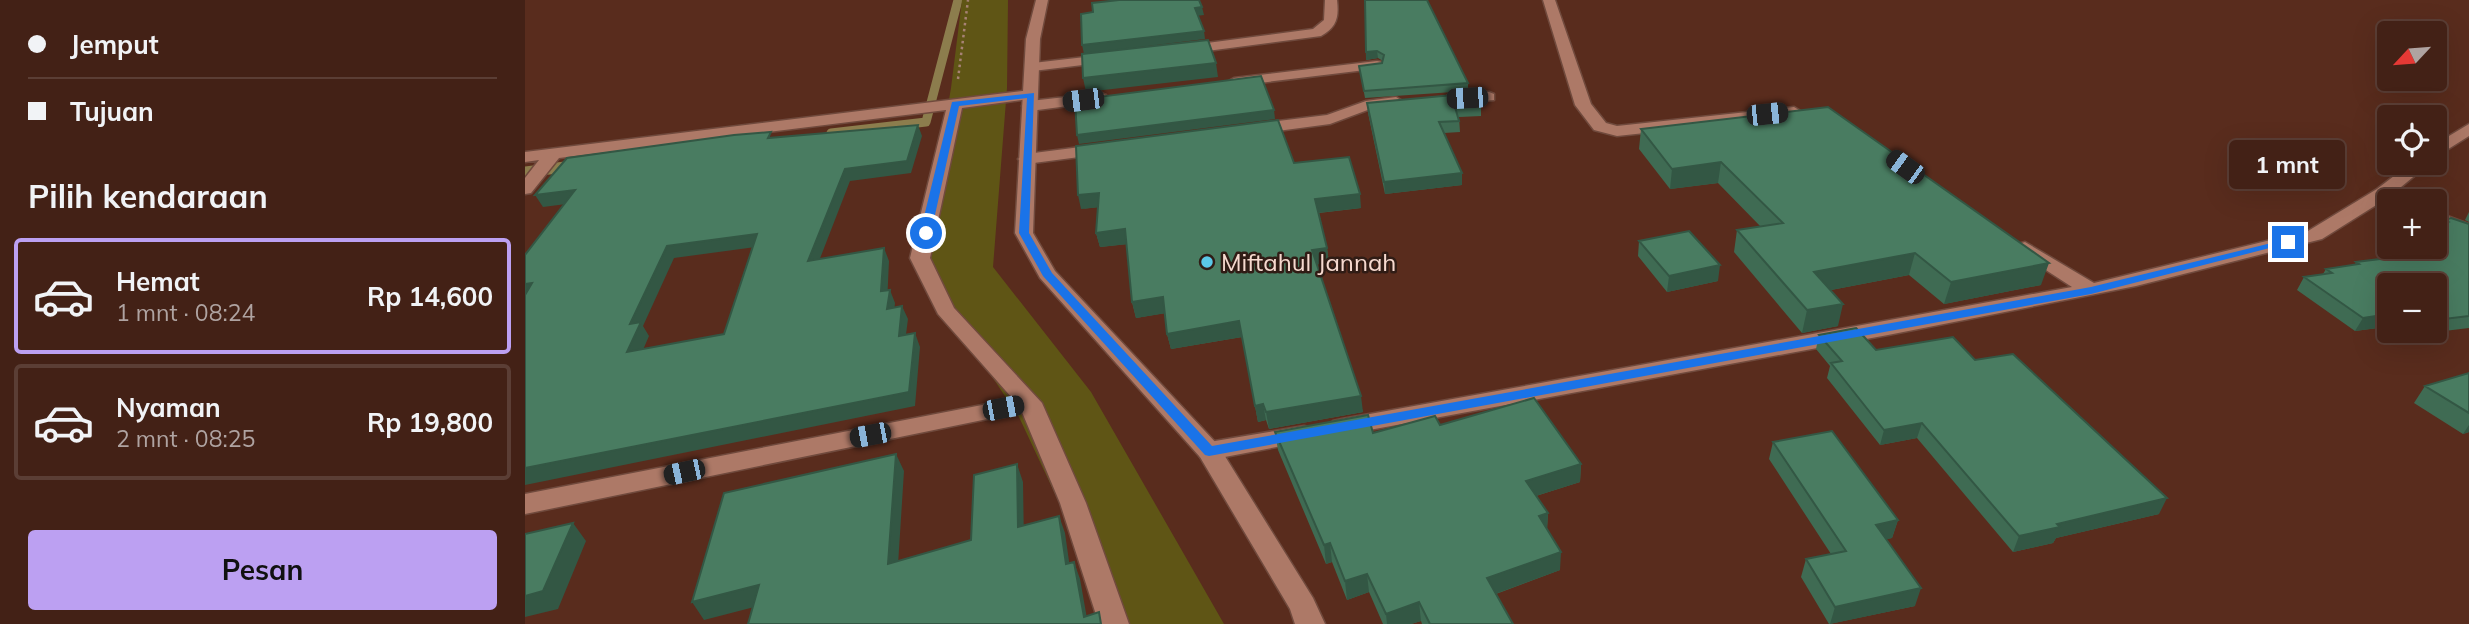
<!DOCTYPE html>
<html lang="id">
<head>
<meta charset="utf-8">
<style>
  body { margin:0; font-family:Mulish,sans-serif; background:#4d2e23; color:#f1f3f6; height:100vh; display:flex; flex-direction:column; font-size:26px; white-space:nowrap }
  * { box-sizing:border-box; margin:0 }
  p { font-size:23px; color:#afa3a1 }
  .icon { flex:none; width:38px; height:38px; fill:none; stroke:currentColor; stroke-width:2; stroke-linecap:round; stroke-linejoin:round }
  .map { position:relative; flex:1; overflow:hidden }
  .side { display:flex; flex-direction:column; background:#432116; width:525px }
  .side>* { flex:none }
  .banner { display:grid; align-content:center; height:154px; padding:0 28px; background:#432116 }
  .needle { width:46px; rotate:244deg }
  .tools { position:absolute; left:1852px; top:21px; display:grid; gap:14px }
  .tools a { display:grid; place-items:center; width:70px; height:70px; border-radius:7px; background:#432116; box-shadow:0 7px 28px #0002,0 0 0 2px #5b3e35; font-size:35px }
  .end { position:absolute; width:32px; height:32px; margin:-16px; border:9px solid #1a73e8; background:#fff; box-shadow:0 0 0 4px #fff }
  .from { border-radius:50% }
  .bubble { position:absolute; height:49px; border-radius:7px; background:#432116; box-shadow:0 7px 28px #0002,0 0 0 2px #5b3e35; font-size:23px; font-weight:700; line-height:49px; text-align:center }
  .car { position:absolute; width:21px; height:42px; margin:-21px -10px; border-radius:9px; box-shadow:0 0 5px 2px #0007; background:linear-gradient(#222 24%,#8ab4d8 0 40%,#222 0 76%,#8ab4d8 0 86%,#222 0) }
  .banner b { display:flex; align-items:center; gap:24px; height:66px; font-size:26px }
  .banner b+b { border-top:2px solid #5b3e35 }
  .banner i { width:18px; height:18px; background:#f1f3f6 }
  ul { padding:0; list-style:none }
  li { display:flex; align-items:center; gap:21px; height:116px; margin:0 14px 10px; padding:0 14px; border:4px solid #5b3e35; border-radius:7px }
  li div { flex:1 }
  li b { display:block; font-size:26px }
  li em { font-style:normal; font-weight:700 }
  li.on { border-color:#bca0f2 }
  li>.icon { width:63px; height:63px; stroke-width:1.5 }
  h2 { padding:0 28px; font-size:32px; line-height:84px }
  .action { display:flex; gap:14px; margin-top:auto; padding:14px 28px }
  .action a { flex:1; height:80px; border-radius:7px; background:#bca0f2; color:#111; font-size:28px; font-weight:700; line-height:80px; text-align:center }
  main { display:flex; flex:1; min-height:0 }
  .map>svg:first-child { display:block }
  .lines { fill:none; stroke-linecap:round; stroke-linejoin:round }
  .stream-far1 { stroke:#8c7d4d; stroke-width:9 }
  .stream { stroke:#8c7d4d; stroke-width:11 }
  .river { fill:#5f5515; fill-rule:evenodd }
  .minor-casing { stroke:#704a3d; stroke-width:3 }
  .tertiary-casing { stroke:#704a3d; stroke-width:3 }
  .path { stroke:#a78275; stroke-width:2.5; stroke-dasharray:2.5 3.5; stroke-linecap:butt }
  .minor { fill:#ad7967; fill-rule:evenodd }
  .tertiary { fill:#ad7967; fill-rule:evenodd }
  .wall { fill:#3f6b53 }
  .shaded-wall { fill:#335744 }
  .building { fill:#497c61; stroke:#335744; stroke-width:2; fill-rule:evenodd }
  .route { fill:#1a73e8 }
  .poi-dot { fill:#5bc8e7; stroke:#301c15; stroke-width:2.5 }
  .labels { text-anchor:middle; dominant-baseline:central; stroke-width:5; stroke-linejoin:round; paint-order:stroke }
  .poi-label { font-size:24px; fill:#f6d9cf; stroke:#301c15; text-anchor:start }
</style>
</head>
<body>
<main>
<section class="side">
<div class="banner">
<b><i class="from"></i>Jemput</b>
<b><i></i>Tujuan</b>
</div>
<h2>Pilih kendaraan</h2>
<ul>
<li class="on"><svg class="icon" aria-label="car" viewBox="0 0 24 24"><path d="M5 17H2v-5l4-1 3-4h7l3 4 3 1v5h-3M9 17h6M6 11h13"/><circle cx="7" cy="17" r="2"/><circle cx="17" cy="17" r="2"/></svg><div><b>Hemat</b><p>1 mnt · 08:24</p></div><em>Rp 14,600</em></li>
<li><svg class="icon" aria-label="car" viewBox="0 0 24 24"><path d="M5 17H2v-5l4-1 3-4h7l3 4 3 1v5h-3M9 17h6M6 11h13"/><circle cx="7" cy="17" r="2"/><circle cx="17" cy="17" r="2"/></svg><div><b>Nyaman</b><p>2 mnt · 08:25</p></div><em>Rp 19,800</em></li>
</ul>
<div class="action"><a>Pesan</a></div>
</section>
<div class="map">
<svg width="1944" height="624" viewBox="0 0 1944 624">
  <rect width="100%" height="100%" fill="#592c1d"/>
  <g class="lines">
    <!-- stream-far1 -->
    <path class="stream-far1" d="M306 133 401 122 433 0"/>
    <!-- stream -->
    <path class="stream" d="M0 172 48 166"/>
    <!-- river -->
    <path class="river" d="M437 0H483L482 88 468 267 566 392 699 624H591L494 417 395 269 426 88Z"/>
    <!-- minor casing -->
    <g class="minor-casing">
      <path id="minor" d="M800 0H812C814 17 812 27 796 36L659 54 652 50 659 46 788 29 799 20Z
        M1018 0H1030L1066 104 1081 123 1092 126 1269 107 1277 112 1269 117 1092 136 1069 130 1050 105Z
        M586 54 593 58 591 61 508 71 501 67 508 63Z
        M852 61 857 62V68L709 86 702 82 709 78Z
        M506 90 511 92V98L437 108 405 258 429 308 517 403 561 503 604 624H574L535 503 497 412 0 514V494L488 399 413 314 385 258 421 110 34 158 6 193 0 194V178L14 160 0 162V152Z
        M964 92 969 94V100L925 104 917 99 925 94Z
        M576 93 581 95V101L505 111 497 106 505 101Z
        M871 97 879 102 876 105 848 108 805 124 729 134 721 129 729 124 802 115 841 101Z
        M1944 124V136L1909 158V145Z
        M579 144 587 149 585 153 501 164 493 159 501 154Z
        M1886 163H1905L1864 197 1797 239 1611 286 1363 335 817 435 808 433 805 427 808 421 817 419 1547 287 1493 252 1490 248 1493 244 1500 242 1569 283 1783 231 1852 189Z
        M1909 211 1944 224V237L1909 223Z
        M779 426 788 428 791 434 788 440 684 460 675 457 672 451 675 445 684 442Z"/>
    </g>
    <!-- tertiary casing -->
    <g class="tertiary-casing">
      <path id="tertiary" d="M511 0H523L515 39 508 233 530 271 693 445 788 598 800 624H770L765 609 675 457 515 278 490 233 501 39Z"/>
    </g>
    <!-- path -->
    <path class="path" d="M433 79 443 0"/>
    <!-- minor -->
    <use href="#minor" class="minor"/>
    <!-- tertiary -->
    <use href="#tertiary" class="tertiary"/>
  </g>
  <!-- wall -->
  <path class="wall" d="M840 0 943 83V91L840 98 834 66 857 63 858 61 853 58 841 60Z
    M842 103 956 105V116L934 117 935 132 919 133 937 173V185L860 194 843 113Z
    M1116 129 1516 285 1419 304 1384 275 1306 290 1313 326 1277 333 1209 252 1212 230 1236 227 1193 183 1145 189 1114 149Z
    M769 163 836 208 794 213 802 248 804 263 792 264 838 412 744 429 741 420 733 422 717 337 646 349 642 334 640 313 611 318 607 302 602 244 575 247 571 233 573 207 556 209Z
    M1944 212V222L1940 220Z
    M1918 220 1944 224V328L1911 332 1909 331V285H1864V329L1860 327 1830 331 1772 290 1779 277 1798 274 1801 269 1830 265 1831 262 1886 256 1871 248 1872 247H1909L1915 225Z
    M1114 241 1193 281 1142 292 1113 256Z
    M1294 335 1351 350 1450 360 1634 514 1531 538 1528 543 1488 552 1392 438 1355 445 1302 378 1305 366 1291 349Z
    M1944 373V432L1938 434 1889 403 1900 386Z
    M915 425 1056 464 1055 482 1011 496 1023 513 1022 529 1035 570 971 594 988 624H897L896 621 886 624H858L844 592 822 600 807 562 801 564 753 450 750 432 848 433Z
    M1248 442 1373 520 1367 538 1361 539 1390 606 1304 624 1276 577 1281 559 1306 554 1244 459Z"/>
  <!-- shaded-wall -->
  <path class="shaded-wall" d="M677 7 679 15 671 16 670 8Z
    M679 31 680 39 559 54 557 45Z
    M852 51 853 58 841 60V52Z
    M691 63 693 77 561 92 558 78Z
    M749 110 750 119 554 144 552 135Z
    M393 125 397 136 386 173 325 181 289 274 283 261 320 169Z
    M1196 162 1193 183 1145 189 1147 169Z
    M937 173V185L860 194 859 182Z
    M50 190 57 202 18 207 10 195Z
    M574 193 577 207 556 209 553 195Z
    M835 194 836 208 792 213 790 199Z
    M600 229 604 244 575 247 571 233Z
    M232 234 238 246 149 258 118 326 124 336 111 366 102 352 105 324 142 246Z
    M359 248 364 261 362 304 356 291Z
    M802 248 804 263 789 265 787 250Z
    M1390 253 1384 275 1285 294 1289 272Z
    M1524 263 1516 285 1419 304 1426 282Z
    M1195 265 1193 281 1142 292 1144 276Z
    M7 283 0 299V284Z
    M365 290 370 303 368 322 362 309Z
    M638 297 642 313 611 318 607 302Z
    M1318 304 1313 326 1277 333 1282 310Z
    M377 306 383 319 379 350 374 336Z
    M1864 314V320L1860 327 1830 331 1838 318Z
    M714 321 717 337 646 349 642 334Z
    M390 333 395 347 390 406 0 485V468Z
    M836 396 838 412 744 429 741 412Z
    M738 404 741 420 733 422 730 406Z
    M1397 423 1392 438 1355 445 1359 430Z
    M1944 425V432L1938 434Z
    M371 454 379 471 372 581 363 564Z
    M492 464 498 482 499 545 493 527Z
    M1056 464 1055 482 1001 499V481Z
    M1642 498 1634 514 1531 538 1528 543 1488 552 1494 536 1532 524Z
    M1023 513 1022 531 1014 516Z
    M534 516 540 533 547 582 541 564Z
    M1373 520 1367 538 1346 543 1351 525Z
    M48 523 61 541 33 609 0 617V596Z
    M805 543 807 562 801 564 799 545Z
    M1036 552 1035 570 962 597V578Z
    M549 562 555 579 563 624 559 617Z
    M842 574 844 592 822 600 820 581Z
    M234 585 245 603 179 620 167 602Z
    M1396 588 1390 606 1305 624 1310 607Z
    M894 602 896 621 886 624H862L861 614Z"/>
  <!-- building -->
  <path class="building" d="M594 0H674L677 7 670 8 679 31 557 45 556 14 568 12 567 3Z
    M840 0H902L943 83 839 91 834 66 857 63 859 55 852 51 841 52Z
    M683 40 691 63 558 78 557 54Z
    M736 76 749 110 552 135 550 100Z
    M950 93 956 105 930 107 934 121 914 122 937 173 859 182 842 103Z
    M1303 107 1524 263 1426 282 1390 253 1289 272 1318 304 1282 310 1212 230 1258 223 1196 162 1147 169 1116 129Z
    M753 120 769 163 824 157 835 194 790 199 802 248 787 250 836 396 741 412 738 404 730 406 714 321 642 334 638 297 607 302 600 229 571 233 574 193 553 195 551 146Z
    M393 125 382 161 320 169 283 261 359 248 356 291 365 290 362 309 377 306 374 336 390 333 384 392 0 468V295L7 283 0 284V255L50 190 10 195 42 158 209 135 246 132 243 138ZM232 234 199 334 102 352 116 322 105 324 142 246Z
    M1926 218 1944 224V316L1919 319 1909 313V285H1864V314L1838 318 1779 277 1807 273 1801 269 1834 264 1831 262 1912 252 1901 247H1909V227L1923 222 1918 220Z
    M1164 231 1195 265 1144 276 1114 241Z
    M1331 328 1351 350 1428 337 1450 360 1488 354 1642 498 1532 524 1535 527 1494 536 1397 423 1359 430 1306 363 1317 361 1294 335Z
    M1944 373V413L1900 386Z
    M1009 398 1056 464 1001 481 1023 513 1014 516 1036 552 962 578 988 624H905L894 602 861 614 842 574 820 581 805 543 799 545 750 432 843 415 848 433 910 416 915 425Z
    M1307 431 1373 520 1351 525 1396 588 1310 607 1281 559 1321 551 1248 442Z
    M371 454 363 564 446 540 449 475 492 464 493 527 534 516 541 564 549 562 559 617 574 612 576 624H223L234 585 167 602 199 493Z
    M48 523 18 591 0 596V534Z"/>
  <!-- route -->
  <path class="route" d="M509 93 504 233 527 273 687 446 1566 287 1763 239 1768 242 1566 294 684 456 680 455 518 276 494 233 502 98 434 106 406 233 401 236 395 233 427 102Z"/>
  <!-- markers -->
  <circle class="poi-dot" cx="682" cy="262" r="7"/>
  <g class="labels">
    <!-- poi labels -->
    <g class="poi-label">
      <text x="696" y="262">Miftahul Jannah</text>
    </g>
  </g>
</svg>
<div class="tools">
<a><svg class="needle" viewBox="-14 -14 28 28"><path d="M0-13l5 13h-10z" fill="#e53935"/><path d="M0 13l5-13h-10z" fill="#afa3a1"/></svg></a>
<a><svg class="icon" aria-label="locate" viewBox="0 0 24 24"><circle cx="12" cy="12" r="6"/><path d="M12 2v4M12 18v4M2 12h4M18 12h4"/></svg></a>
<a>+</a>
<a>−</a>
</div>
<i class="end from" style="left:401px;top:233px"></i>
<i class="end" style="left:1763px;top:242px"></i>
<div class="bubble" style="left:1704px;top:140px;width:116px">1 mnt</div>
<i class="car" style="left:942px;top:98px;rotate:267deg"></i>
<i class="car" style="left:558px;top:100px;rotate:263deg"></i>
<i class="car" style="left:1242px;top:114px;rotate:84deg"></i>
<i class="car" style="left:1380px;top:167px;rotate:306deg"></i>
<i class="car" style="left:478px;top:408px;rotate:79deg"></i>
<i class="car" style="left:345px;top:435px;rotate:259deg"></i>
<i class="car" style="left:159px;top:472px;rotate:258deg"></i>
</div>
</main>
</body>
</html>
